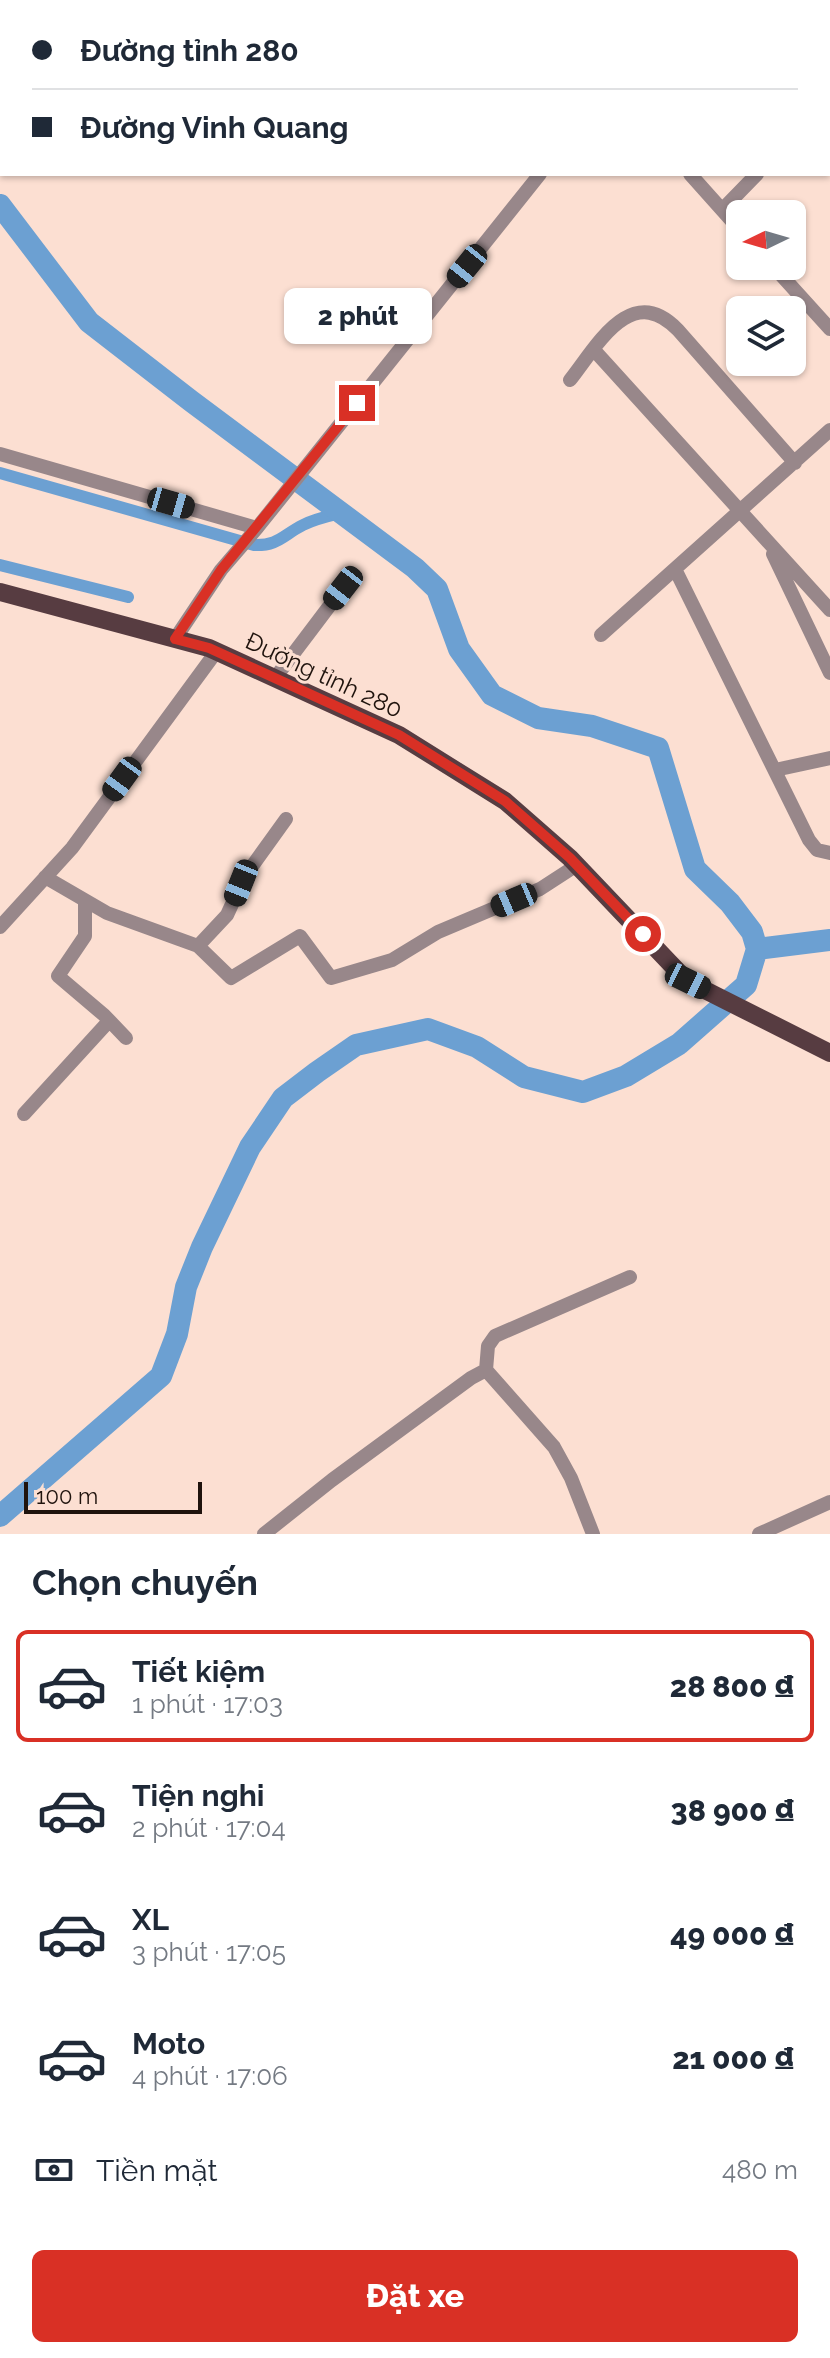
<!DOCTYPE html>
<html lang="vi">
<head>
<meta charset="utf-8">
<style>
  body { margin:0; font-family:Raleway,sans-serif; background:#f2f2f3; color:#1f2937; height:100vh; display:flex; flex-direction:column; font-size:30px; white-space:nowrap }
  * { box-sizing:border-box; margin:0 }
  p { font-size:26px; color:#747a83 }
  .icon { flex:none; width:44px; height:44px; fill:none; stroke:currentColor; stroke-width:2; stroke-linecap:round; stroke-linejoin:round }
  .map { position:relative; height:1534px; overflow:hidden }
  .drawer { display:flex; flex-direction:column; background:#fff; flex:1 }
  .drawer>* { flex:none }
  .top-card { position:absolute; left:0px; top:0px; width:830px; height:176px; box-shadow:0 2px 6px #0004; display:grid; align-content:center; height:176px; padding:0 32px; background:#fff }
  .needle { width:52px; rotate:265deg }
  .tools { position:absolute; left:726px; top:200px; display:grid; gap:16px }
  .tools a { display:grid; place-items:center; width:80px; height:80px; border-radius:12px; background:#fff; box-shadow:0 2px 6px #0004; font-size:40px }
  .scale { position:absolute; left:24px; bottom:20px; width:178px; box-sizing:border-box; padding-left:8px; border:4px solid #1f130d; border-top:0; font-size:22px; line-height:28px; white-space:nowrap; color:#1f130d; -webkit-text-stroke:6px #fcdfd2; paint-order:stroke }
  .end { position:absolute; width:36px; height:36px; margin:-18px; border:10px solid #d93025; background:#fff; box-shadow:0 0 0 4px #fff }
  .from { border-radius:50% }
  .bubble { position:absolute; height:56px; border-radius:12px; background:#fff; box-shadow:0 2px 6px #0004; font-size:26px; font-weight:800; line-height:56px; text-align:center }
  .car { position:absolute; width:24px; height:48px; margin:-24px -12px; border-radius:10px; box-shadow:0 0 6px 2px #0007; background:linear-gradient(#222 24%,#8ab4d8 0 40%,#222 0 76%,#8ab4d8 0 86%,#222 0) }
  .top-card b { display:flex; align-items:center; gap:28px; height:76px; font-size:30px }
  .top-card b+b { border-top:2px solid #e0e1e3 }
  .top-card i { width:20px; height:20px; background:#1f2937 }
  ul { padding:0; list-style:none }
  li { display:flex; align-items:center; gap:24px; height:112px; margin:0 16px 12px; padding:0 16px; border:4px solid transparent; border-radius:12px }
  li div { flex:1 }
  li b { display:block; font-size:30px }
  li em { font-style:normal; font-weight:800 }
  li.on { border-color:#d93025 }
  li>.icon { width:72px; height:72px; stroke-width:1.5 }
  h2 { padding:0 32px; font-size:36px; line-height:96px }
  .pay { display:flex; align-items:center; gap:20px; height:88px; padding:0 32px; font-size:30px }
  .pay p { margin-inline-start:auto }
  .primary-button { display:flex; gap:16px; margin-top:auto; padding:16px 32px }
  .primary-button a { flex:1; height:92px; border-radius:12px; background:#d93025; color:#fff; font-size:32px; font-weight:800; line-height:92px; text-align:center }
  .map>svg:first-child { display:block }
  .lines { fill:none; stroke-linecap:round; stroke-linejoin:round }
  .canal { stroke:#6ca0d2; stroke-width:12 }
  .river { stroke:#6ca0d2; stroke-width:22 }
  .minor { stroke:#98878a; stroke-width:14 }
  .major { stroke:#573c41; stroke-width:18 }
  .route { stroke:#d93025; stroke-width:10 }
  .labels { text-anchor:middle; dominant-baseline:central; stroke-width:6; stroke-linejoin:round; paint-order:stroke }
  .street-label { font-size:24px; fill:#1f130d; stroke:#fcdfd2 }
</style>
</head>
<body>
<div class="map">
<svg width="830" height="1534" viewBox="0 0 830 1534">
  <rect width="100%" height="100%" fill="#fcdfd2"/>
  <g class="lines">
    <!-- canal -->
    <path class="canal" d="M0 473 254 545C278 546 283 535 303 525 315 519 328 516 341 513
      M0 565 128 597"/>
    <!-- river -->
    <path class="river" d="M0 205 89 322 191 401 415 568 437 589 459 649 492 695 538 718 592 726 658 748 695 869 730 903 752 932 757 949 746 985 679 1044 626 1076 583 1092 524 1077 477 1047 428 1029 356 1045 317 1072 283 1098 250 1147 202 1247 186 1287 177 1334 161 1376 0 1516
      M757 949 830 940"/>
    <!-- minor -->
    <path class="minor" d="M558 0 559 2
      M695 2 696 0
      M828 43 830 42
      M828 118H830
      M690 174 740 230
      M722 210 757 174
      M773 266 830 329
      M594 350 830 610
      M570 380C597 346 631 281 678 330L795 463
      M0 454 257 528 221 570 175 639
      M257 528 540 174
      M773 554 830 673
      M675 569 809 840 817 850 830 853
      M601 635 830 430
      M275 678 343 588
      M775 770 830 758
      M45 877 107 913 198 946 231 978 300 936 331 978 392 960 438 932 540 889 577 865
      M85 901V936L58 976 104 1015 126 1038
      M0 927 72 848 216 652
      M198 946 227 915 245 876 286 819
      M24 1114 109 1021
      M486 1370 488 1346 495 1336 630 1277
      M264 1534 332 1480 471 1378 486 1370 554 1447 571 1478 593 1534
      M759 1534 830 1502"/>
    <!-- major -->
    <path class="major" d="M0 592 209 648 399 735 505 801 570 858 687 981 830 1053"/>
  </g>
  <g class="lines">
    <!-- route -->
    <path class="route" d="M357 403 221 570 175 639 209 648 399 735 505 801 570 858 643 934"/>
  </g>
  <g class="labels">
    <!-- street labels -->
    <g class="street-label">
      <text transform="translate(324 675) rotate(25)">Đường tỉnh 280</text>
    </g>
  </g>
</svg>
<div class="tools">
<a><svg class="needle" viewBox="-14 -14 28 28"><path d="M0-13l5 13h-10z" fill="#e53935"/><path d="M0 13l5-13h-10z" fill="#747a83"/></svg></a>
<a><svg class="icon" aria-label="layers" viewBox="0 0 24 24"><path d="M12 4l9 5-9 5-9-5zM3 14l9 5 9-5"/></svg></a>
</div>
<div class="scale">100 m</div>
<i class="end from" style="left:643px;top:934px"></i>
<i class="end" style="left:357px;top:403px"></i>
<div class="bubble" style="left:284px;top:288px;width:148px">2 phút</div>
<i class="car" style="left:467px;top:266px;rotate:219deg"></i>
<i class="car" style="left:171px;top:503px;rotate:106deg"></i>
<i class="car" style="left:343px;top:588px;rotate:218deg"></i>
<i class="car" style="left:122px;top:779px;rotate:216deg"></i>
<i class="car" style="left:241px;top:883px;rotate:202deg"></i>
<i class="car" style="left:514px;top:900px;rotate:247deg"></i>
<i class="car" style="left:688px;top:981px;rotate:116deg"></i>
<div class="top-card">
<b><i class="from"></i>Đường tỉnh 280</b>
<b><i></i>Đường Vinh Quang</b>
</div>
</div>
<section class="drawer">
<h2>Chọn chuyến</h2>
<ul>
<li class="on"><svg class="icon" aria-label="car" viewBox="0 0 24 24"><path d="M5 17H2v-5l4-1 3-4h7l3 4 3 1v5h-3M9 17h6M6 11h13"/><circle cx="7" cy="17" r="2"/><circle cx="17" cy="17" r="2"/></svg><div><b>Tiết kiệm</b><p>1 phút · 17:03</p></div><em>28 800 ₫</em></li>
<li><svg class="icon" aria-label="car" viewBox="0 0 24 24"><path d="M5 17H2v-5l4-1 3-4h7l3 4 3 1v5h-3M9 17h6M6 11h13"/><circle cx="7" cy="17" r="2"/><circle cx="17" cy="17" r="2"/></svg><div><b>Tiện nghi</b><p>2 phút · 17:04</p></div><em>38 900 ₫</em></li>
<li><svg class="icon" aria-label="car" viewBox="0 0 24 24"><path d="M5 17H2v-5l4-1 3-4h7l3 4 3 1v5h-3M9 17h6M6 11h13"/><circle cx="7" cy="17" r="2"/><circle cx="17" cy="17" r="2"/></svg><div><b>XL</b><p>3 phút · 17:05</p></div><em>49 000 ₫</em></li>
<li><svg class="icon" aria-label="car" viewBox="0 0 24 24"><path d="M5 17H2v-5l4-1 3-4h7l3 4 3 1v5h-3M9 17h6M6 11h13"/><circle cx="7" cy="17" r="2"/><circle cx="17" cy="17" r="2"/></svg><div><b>Moto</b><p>4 phút · 17:06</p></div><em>21 000 ₫</em></li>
</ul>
<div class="pay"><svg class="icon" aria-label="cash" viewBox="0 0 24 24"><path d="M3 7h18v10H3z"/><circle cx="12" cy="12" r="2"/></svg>Tiền mặt<p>480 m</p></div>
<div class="primary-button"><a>Đặt xe</a></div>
</section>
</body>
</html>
